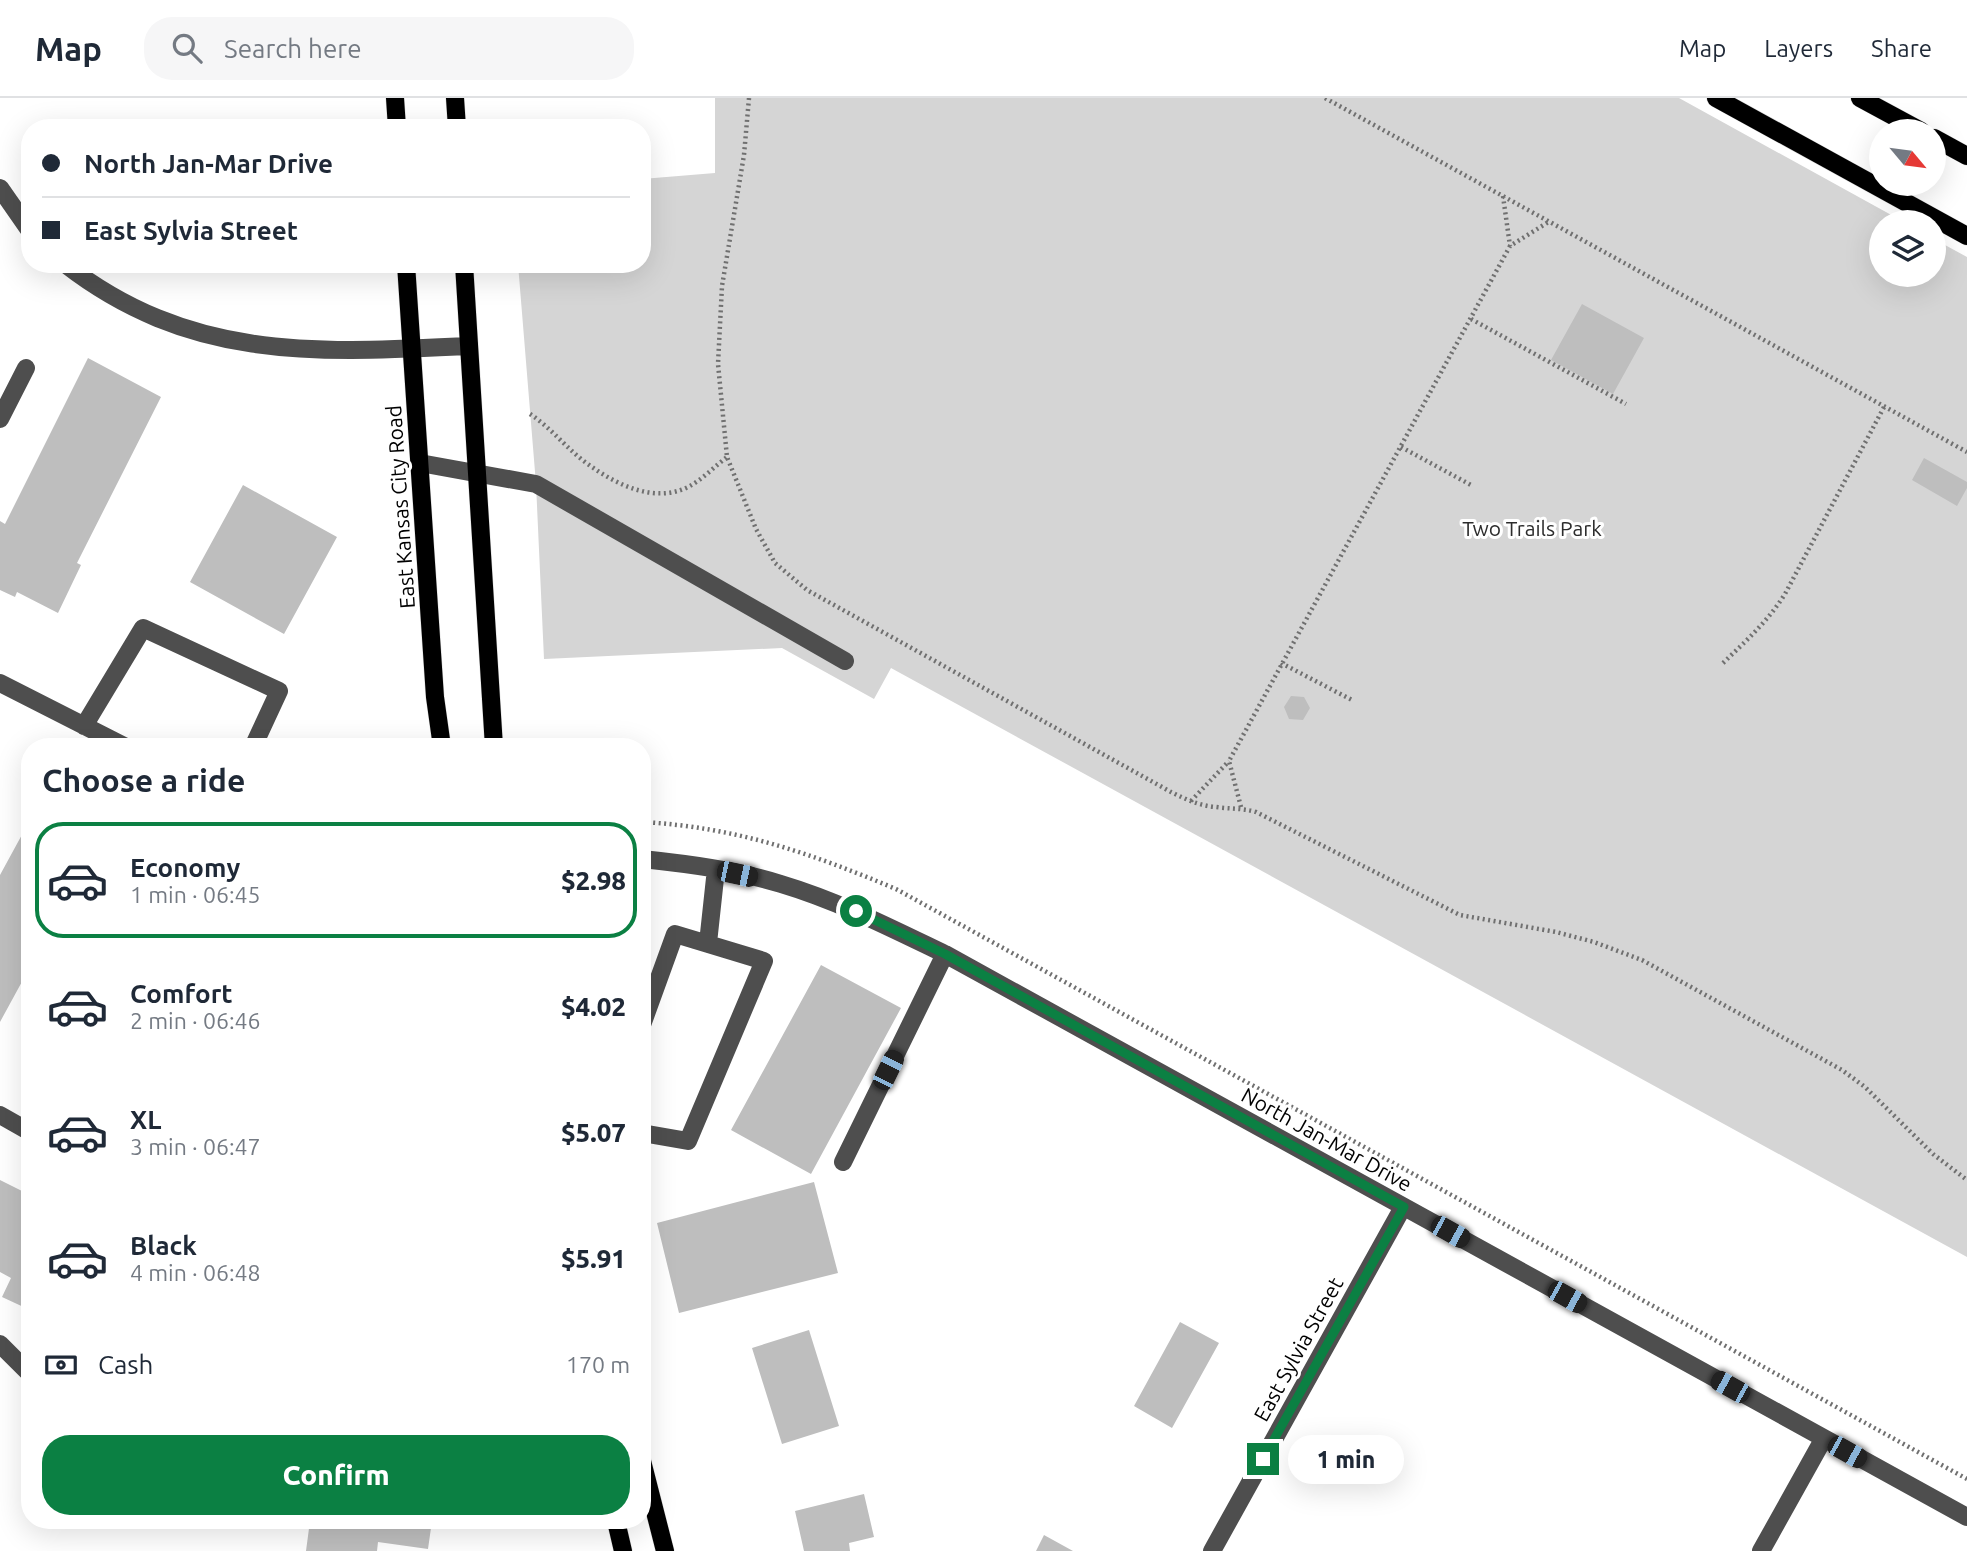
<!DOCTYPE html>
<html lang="en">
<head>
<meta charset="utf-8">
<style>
  body { margin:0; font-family:Ubuntu,sans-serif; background:#f6f6f7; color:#1f2937; height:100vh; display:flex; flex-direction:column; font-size:26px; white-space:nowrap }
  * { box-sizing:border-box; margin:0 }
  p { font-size:23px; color:#747a83 }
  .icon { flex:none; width:38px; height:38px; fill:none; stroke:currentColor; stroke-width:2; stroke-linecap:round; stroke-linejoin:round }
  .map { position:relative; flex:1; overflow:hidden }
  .sheet { position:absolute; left:21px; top:640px; width:630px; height:791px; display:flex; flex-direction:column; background:#fff; border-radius:28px; box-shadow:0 7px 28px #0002 }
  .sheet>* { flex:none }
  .hud { position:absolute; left:21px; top:21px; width:630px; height:154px; border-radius:28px; box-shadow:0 7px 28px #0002; display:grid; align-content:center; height:154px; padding:0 21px; background:#fff }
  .needle { width:46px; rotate:119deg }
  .tools { position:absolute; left:1869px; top:21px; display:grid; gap:14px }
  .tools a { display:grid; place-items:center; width:77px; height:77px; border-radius:50%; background:#fff; box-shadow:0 7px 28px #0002; font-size:35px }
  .end { position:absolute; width:32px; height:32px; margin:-16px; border:9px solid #0b8043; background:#fff; box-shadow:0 0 0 4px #fff }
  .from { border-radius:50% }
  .bubble { position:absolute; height:49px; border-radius:24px; background:#fff; box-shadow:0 7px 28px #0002; font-size:23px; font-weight:800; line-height:49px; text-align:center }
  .car { position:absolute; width:21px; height:42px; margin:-21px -10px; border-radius:9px; box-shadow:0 0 5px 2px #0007; background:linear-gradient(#222 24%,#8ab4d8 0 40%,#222 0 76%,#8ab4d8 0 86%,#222 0) }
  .hud b { display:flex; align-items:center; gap:24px; height:66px; font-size:26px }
  .hud b+b { border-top:2px solid #e0e1e3 }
  .hud i { width:18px; height:18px; background:#1f2937 }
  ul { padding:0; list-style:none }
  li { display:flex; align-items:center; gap:21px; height:116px; margin:0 14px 10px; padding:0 7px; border:4px solid transparent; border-radius:28px }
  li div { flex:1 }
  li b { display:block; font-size:26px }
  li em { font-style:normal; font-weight:800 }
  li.selected { border-color:#0b8043 }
  li>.icon { width:63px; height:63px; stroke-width:1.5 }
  h2 { padding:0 21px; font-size:32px; line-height:84px }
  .pay { display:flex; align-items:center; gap:18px; height:77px; padding:0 21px; font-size:26px }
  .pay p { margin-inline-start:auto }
  .cta { display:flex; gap:14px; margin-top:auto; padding:14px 21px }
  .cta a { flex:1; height:80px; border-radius:28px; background:#0b8043; color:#fff; font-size:28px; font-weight:800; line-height:80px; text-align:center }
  header { display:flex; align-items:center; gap:42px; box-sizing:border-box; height:98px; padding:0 35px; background:#fff; border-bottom:2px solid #e0e1e3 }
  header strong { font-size:33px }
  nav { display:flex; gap:38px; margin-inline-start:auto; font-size:24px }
  .search { width:490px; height:63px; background:#f6f6f7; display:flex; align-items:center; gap:18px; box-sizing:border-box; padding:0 24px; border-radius:28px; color:#747a83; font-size:26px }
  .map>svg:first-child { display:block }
  .green { fill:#d5d5d5 }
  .building { fill:#bebebe }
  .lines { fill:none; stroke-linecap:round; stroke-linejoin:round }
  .major-casing { stroke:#dbdbdb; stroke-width:19 }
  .path { stroke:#707070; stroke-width:4.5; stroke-dasharray:2 3.5; stroke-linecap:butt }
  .minor { stroke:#4e4e4e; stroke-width:18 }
  .major { stroke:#000; stroke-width:18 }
  .route { stroke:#0b8043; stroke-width:9 }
  .labels { text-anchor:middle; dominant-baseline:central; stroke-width:6; stroke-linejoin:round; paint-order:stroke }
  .street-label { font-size:21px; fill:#000; stroke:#fff }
  .park-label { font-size:21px; fill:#2c2c2c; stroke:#fff }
</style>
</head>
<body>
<header>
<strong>Map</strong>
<div class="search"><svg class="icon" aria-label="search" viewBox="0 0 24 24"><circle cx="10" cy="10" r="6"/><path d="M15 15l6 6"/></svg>Search here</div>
<nav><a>Map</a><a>Layers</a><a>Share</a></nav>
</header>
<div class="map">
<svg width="1967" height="1453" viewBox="0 0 1967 1453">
  <rect width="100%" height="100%" fill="#fff"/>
  <!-- green -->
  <path class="green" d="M715 0H1679L1904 124H1881V177H1934V141L1967 159V1159L891 570 874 601 782 550 544 561 536 386 518 166H642V81L715 75Z"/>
  <!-- building -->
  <path class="building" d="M1582 206 1644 240 1613 296 1551 262Z
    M88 260 161 299 77 465 81 467 58 515 17 494 15 499 0 492V423L5 426Z
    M1924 360 1967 384V390L1957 408 1912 382Z
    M243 387 337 439 284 536 190 484Z
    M1291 598 1304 599 1310 610 1303 622 1289 621 1284 609Z
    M30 722V869L0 924V777Z
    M821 867 901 910 811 1076 731 1032Z
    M0 1082 30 1097V1212L2 1199 11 1180 0 1174Z
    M814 1084 838 1175 679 1215 657 1125Z
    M1180 1224 1219 1245 1172 1330 1134 1308Z
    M809 1232 839 1328 782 1346 752 1250Z
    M864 1396 874 1439 849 1445 850 1453H804L795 1413Z
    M310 1423H432L428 1451 378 1444 377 1453H306Z
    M1044 1437 1073 1453H1036Z"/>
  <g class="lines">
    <!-- major casing -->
    <g class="major-casing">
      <path id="major" d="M395 0 397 30
        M455 0 457 30
        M1716 0 1967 138
        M1860 0 1921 33
        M1934 40 1967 58
        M406 166 435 599 442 649
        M464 166 494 649
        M642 1363 665 1453
        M616 1423 623 1453"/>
    </g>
    <!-- path -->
    <path class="path" d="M749 0 744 57 722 188 718 266 727 359 756 431 775 465 807 492 1171 694C1185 701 1200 708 1216 709 1230 711 1242 710 1256 714L1460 817 1556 834 1594 844 1642 862 1842 972 1865 989 1933 1056 1967 1082
      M1325 0 1967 354
      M1503 98 1510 148
      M1471 221 1626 306
      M530 316C553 331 569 354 592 369 619 388 656 405 688 389 702 382 715 368 727 359
      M1401 349 1471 387
      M1281 565 1352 602
      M1723 565C1746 543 1768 523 1785 496L1884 309
      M1191 703 1229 663
      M1241 709 1229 663 1510 148 1550 123
      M642 724C736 729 810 755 896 791L1967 1381"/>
    <!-- minor -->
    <path class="minor" d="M0 90 30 133
      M65 166C191 264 319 255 469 248
      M0 321 26 270
      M420 365 536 386 845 563
      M0 585 126 649
      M84 628 143 530 279 593 253 649
      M642 761C689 766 736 772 781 786 838 803 891 830 945 856L1967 1419
      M708 845 716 771
      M642 927 675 836 764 863 688 1043 642 1035
      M0 1017 30 1034
      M843 1064 945 856
      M0 1246 30 1276
      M1212 1453 1403 1109
      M1761 1453 1824 1340"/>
    <!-- major -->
    <use href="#major" class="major"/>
  </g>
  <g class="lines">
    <!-- route -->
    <path class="route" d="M856 813 945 856 1404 1109 1263 1361"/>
  </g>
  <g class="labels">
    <!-- street labels -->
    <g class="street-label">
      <text transform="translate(400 409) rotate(-94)">East Kansas City Road</text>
      <text transform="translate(1327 1041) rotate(29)">North Jan-Mar Drive</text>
      <text transform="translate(1298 1251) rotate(-61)">East Sylvia Street</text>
    </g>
    <!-- park labels -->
    <g class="park-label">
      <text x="1532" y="430">Two Trails Park</text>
    </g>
  </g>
</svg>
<div class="tools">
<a><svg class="needle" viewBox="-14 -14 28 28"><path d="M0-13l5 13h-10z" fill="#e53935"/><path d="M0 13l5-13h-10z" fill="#747a83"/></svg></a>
<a><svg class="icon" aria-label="layers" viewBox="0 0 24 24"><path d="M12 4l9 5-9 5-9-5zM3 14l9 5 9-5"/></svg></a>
</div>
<i class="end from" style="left:856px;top:813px"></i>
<i class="end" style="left:1263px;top:1361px"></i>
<div class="bubble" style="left:1288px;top:1337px;width:116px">1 min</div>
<i class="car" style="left:737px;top:776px;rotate:102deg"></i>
<i class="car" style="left:888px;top:972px;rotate:26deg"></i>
<i class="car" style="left:1450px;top:1134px;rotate:119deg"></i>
<i class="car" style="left:1567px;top:1199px;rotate:119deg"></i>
<i class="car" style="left:1730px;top:1289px;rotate:299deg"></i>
<i class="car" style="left:1847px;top:1354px;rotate:119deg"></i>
<div class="hud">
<b><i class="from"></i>North Jan-Mar Drive</b>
<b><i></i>East Sylvia Street</b>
</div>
<section class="sheet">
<h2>Choose a ride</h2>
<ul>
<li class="selected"><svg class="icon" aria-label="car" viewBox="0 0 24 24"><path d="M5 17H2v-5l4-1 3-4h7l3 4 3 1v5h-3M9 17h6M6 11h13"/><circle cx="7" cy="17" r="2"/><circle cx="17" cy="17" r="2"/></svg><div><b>Economy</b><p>1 min · 06:45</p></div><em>$2.98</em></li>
<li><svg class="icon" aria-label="car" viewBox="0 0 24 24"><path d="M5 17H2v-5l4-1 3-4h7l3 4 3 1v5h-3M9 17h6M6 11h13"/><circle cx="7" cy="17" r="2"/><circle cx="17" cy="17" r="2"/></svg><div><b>Comfort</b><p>2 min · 06:46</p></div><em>$4.02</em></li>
<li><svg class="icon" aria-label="car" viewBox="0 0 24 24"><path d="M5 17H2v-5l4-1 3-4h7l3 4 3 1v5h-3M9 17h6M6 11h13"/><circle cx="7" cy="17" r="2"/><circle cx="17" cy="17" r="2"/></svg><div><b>XL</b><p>3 min · 06:47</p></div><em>$5.07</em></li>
<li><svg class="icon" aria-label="car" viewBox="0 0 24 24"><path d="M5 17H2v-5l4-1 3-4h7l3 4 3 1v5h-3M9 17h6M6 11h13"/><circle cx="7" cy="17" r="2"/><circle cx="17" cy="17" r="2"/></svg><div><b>Black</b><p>4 min · 06:48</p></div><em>$5.91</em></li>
</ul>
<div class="pay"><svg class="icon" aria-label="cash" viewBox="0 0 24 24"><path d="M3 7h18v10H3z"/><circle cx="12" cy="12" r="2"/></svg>Cash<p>170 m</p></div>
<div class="cta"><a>Confirm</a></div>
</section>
</div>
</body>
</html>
